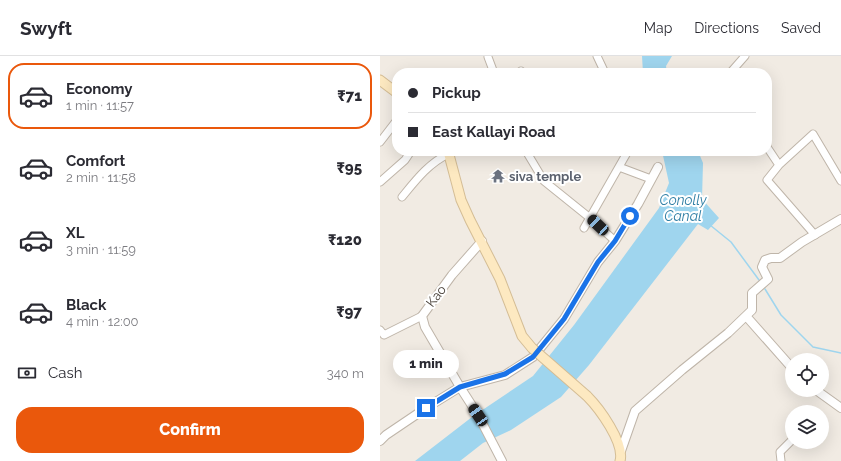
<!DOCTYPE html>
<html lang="en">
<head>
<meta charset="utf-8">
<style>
  body { margin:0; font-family:Raleway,sans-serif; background:#f7f7f7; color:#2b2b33; height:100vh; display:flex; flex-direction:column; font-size:15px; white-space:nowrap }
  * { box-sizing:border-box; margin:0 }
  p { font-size:13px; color:#7c7c81 }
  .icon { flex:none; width:22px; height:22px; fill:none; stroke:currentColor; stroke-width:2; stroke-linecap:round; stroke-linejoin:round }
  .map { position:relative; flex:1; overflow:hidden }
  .drawer { display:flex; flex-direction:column; background:#fff; width:380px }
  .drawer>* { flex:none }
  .top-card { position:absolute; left:12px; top:12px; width:380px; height:88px; border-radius:16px; box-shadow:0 4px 16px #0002; display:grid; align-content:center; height:88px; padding:0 16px; background:#fff }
  .tools { position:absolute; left:405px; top:297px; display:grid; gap:8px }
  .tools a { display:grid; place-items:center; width:44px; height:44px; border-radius:50%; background:#fff; box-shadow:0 4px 16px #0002; font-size:20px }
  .end { position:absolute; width:18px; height:18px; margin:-9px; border:5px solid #1a73e8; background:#fff; box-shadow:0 0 0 2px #fff }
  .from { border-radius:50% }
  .bubble { position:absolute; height:28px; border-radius:14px; background:#fff; box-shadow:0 4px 16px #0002; font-size:13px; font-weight:800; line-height:28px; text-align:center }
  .car { position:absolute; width:12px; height:24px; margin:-12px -6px; border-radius:5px; box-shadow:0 0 3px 1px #0007; background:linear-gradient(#222 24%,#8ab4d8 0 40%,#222 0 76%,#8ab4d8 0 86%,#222 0) }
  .top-card b { display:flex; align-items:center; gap:14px; height:38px; font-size:15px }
  .top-card b+b { border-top:1px solid #e1e1e2 }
  .top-card i { width:10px; height:10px; background:#2b2b33 }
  ul { padding:7px 0 0; list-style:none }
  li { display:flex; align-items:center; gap:12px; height:66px; margin:0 8px 6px; padding:0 8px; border:2px solid transparent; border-radius:16px }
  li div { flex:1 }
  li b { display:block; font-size:15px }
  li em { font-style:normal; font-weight:800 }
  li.on { border-color:#ea580c }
  li>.icon { width:36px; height:36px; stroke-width:1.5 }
  .pay { display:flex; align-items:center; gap:10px; height:44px; padding:0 16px; font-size:15px }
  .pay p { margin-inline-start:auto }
  .cta { display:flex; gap:8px; margin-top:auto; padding:8px 16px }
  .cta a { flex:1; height:46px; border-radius:16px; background:#ea580c; color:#fff; font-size:16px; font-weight:800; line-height:46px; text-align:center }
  header { display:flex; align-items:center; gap:24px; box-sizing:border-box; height:56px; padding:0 20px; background:#fff; border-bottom:1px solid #e1e1e2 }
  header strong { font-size:19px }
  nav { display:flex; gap:22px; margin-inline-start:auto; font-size:14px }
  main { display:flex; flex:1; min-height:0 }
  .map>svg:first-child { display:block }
  .water { fill:#9fd5ee }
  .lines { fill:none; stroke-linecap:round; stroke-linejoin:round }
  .stream { stroke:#9fd5ee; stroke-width:1.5 }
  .minor-casing { stroke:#bfb5a9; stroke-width:9 }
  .tertiary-casing { stroke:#bfb5a9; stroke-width:10 }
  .secondary-casing { stroke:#d4bd95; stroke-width:11 }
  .minor { stroke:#fff; stroke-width:7 }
  .tertiary { stroke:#fff; stroke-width:8 }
  .secondary { stroke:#fde9c1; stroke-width:9 }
  .secondary-bridge-casing { stroke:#d4bd95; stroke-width:11; stroke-linecap:butt }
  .secondary-bridge { stroke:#fde9c1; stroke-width:9 }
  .route { stroke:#1a73e8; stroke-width:5 }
  .labels { text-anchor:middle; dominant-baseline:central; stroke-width:4; stroke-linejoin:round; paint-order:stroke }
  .worship-label { font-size:13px; font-weight:bold; fill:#5b616d; stroke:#fff; text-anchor:start }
  .street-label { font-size:13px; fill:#433b33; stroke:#fff }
  .water-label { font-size:14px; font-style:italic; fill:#2e7da3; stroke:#fff }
</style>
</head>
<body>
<header>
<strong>Swyft</strong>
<nav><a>Map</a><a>Directions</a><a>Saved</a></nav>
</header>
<main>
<section class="drawer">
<ul>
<li class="on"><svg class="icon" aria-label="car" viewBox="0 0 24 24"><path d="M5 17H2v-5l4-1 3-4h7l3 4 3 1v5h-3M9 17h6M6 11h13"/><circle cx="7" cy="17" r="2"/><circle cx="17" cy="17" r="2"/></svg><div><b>Economy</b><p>1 min · 11:57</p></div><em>₹71</em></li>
<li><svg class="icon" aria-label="car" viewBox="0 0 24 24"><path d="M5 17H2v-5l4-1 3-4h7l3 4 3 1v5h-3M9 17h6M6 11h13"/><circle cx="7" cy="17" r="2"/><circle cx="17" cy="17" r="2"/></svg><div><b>Comfort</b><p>2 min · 11:58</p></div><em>₹95</em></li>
<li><svg class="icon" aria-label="car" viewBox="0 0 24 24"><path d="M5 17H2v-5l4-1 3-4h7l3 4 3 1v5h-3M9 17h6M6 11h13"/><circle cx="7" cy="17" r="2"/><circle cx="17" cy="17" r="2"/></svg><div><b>XL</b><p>3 min · 11:59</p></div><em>₹120</em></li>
<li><svg class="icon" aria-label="car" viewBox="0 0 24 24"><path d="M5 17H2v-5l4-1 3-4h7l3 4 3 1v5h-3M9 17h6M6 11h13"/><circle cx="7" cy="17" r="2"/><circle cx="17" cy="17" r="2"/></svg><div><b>Black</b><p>4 min · 12:00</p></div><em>₹97</em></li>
</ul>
<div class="pay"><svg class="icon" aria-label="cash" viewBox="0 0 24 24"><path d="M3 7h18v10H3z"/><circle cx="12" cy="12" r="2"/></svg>Cash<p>340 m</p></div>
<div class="cta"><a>Confirm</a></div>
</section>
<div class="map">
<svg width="461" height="405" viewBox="0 0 461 405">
  <rect width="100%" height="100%" fill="#f1ebe3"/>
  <!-- water -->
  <path class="water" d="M262 0H292L286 10 287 17H263Z
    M282 95H318L323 107 322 143 339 162 328 174 318 168 209 309 181 341 131 374 103 387 80 405H35L92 361 153 320 194 269 279 152 289 127Z"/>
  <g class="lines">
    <!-- stream -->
    <path class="stream" d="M330 169 351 186 379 224
      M385 233 401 259 433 291 461 297"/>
    <!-- minor casing -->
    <g class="minor-casing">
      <path id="minor" d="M217 0 225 17
        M108 1 114 17
        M139 17 141 15
        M350 17 365 0
        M0 86 17 64
        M387 91 399 109 433 78 461 125
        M146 95 164 125 210 162 235 185
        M399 109 387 124 435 179
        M239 111 271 123
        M0 126 25 104 31 95
        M22 141C36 124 48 108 68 98
        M204 172 248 95
        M0 274 4 279 42 260
        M401 405 400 396 412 384"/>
    </g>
    <!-- tertiary casing -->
    <g class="tertiary-casing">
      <path id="tertiary" d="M102 185 72 219 42 260 45 271 80 331 98 359 122 405
        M366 260 412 312
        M436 334 461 352
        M0 385 6 379 46 352 80 331 125 319 153 301 184 263 218 206 235 185 258 148 278 111
        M241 395 255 355 302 314 348 277 372 254V237L388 223 382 211 385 204 391 202H400L422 186 461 163"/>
    </g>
    <!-- secondary casing -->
    <g class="secondary-casing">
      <path id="secondary" d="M0 24 17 37
        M68 95 81 144 90 164 120 223 142 280 152 292
        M207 340C219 352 245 387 240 405"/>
    </g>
    <!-- minor -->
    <use href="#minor" class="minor"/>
    <!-- tertiary -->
    <use href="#tertiary" class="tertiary"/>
    <!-- secondary -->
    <use href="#secondary" class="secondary"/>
    <!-- secondary-bridge casing -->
    <g class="secondary-bridge-casing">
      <path id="secondary-bridge" d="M152 292 207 340"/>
    </g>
    <!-- secondary-bridge -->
    <use href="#secondary-bridge" class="secondary-bridge"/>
  </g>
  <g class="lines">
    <!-- route -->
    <path class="route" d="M46 352 80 331 125 318 153 301 184 263 218 206 235 185 250 160"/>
  </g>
  <!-- icons -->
  <defs>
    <g id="temple-bare" transform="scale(1.08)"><path d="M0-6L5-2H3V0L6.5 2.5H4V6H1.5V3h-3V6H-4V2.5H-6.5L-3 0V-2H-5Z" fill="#6b7280" stroke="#fff" stroke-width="2.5" paint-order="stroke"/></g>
  </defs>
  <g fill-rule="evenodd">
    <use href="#temple-bare" x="118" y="120"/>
  </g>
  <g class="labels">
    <!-- worship labels -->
    <g class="worship-label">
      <text x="129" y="120">siva temple</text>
    </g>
    <!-- street labels -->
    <g class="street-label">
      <text transform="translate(56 240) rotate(-53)">Kao</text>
    </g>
    <!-- water labels -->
    <g class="water-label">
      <text x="303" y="144">Conolly<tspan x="303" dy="16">Canal</tspan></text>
    </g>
  </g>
</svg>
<div class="tools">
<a><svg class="icon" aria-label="locate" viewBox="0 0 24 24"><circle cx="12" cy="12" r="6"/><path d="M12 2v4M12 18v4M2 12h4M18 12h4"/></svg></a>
<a><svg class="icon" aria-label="layers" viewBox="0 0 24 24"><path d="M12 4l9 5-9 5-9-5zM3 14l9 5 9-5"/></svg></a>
</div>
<i class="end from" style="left:250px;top:160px"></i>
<i class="end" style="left:46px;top:352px"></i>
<div class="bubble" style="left:13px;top:294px;width:66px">1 min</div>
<i class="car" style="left:218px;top:169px;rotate:313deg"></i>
<i class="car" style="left:98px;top:359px;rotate:326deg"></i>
<div class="top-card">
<b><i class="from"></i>Pickup</b>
<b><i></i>East Kallayi Road</b>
</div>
</div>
</main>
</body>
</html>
